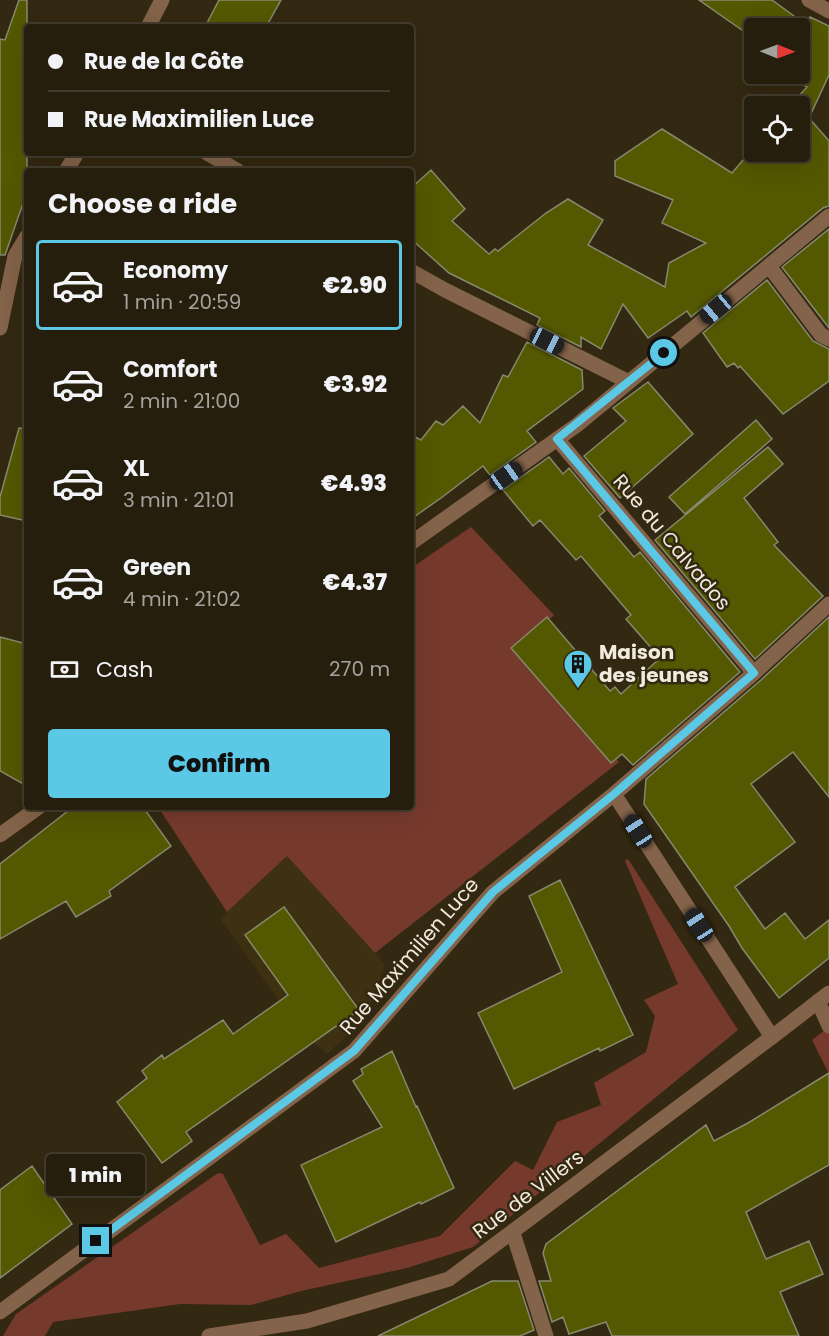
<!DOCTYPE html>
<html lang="en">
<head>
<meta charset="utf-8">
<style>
  body { margin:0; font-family:Poppins,sans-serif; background:#322b1b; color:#f1f3f6; height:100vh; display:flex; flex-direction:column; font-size:22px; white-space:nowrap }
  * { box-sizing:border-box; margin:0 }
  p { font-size:20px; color:#a4a29d }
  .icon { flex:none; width:33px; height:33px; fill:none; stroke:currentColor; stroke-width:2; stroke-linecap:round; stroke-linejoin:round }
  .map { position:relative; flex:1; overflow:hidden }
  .side { position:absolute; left:24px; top:168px; width:390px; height:642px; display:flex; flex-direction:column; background:#261e0d; border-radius:6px; box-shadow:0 6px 24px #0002,0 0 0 2px #423c2e }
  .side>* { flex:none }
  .top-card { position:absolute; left:24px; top:24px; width:390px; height:132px; border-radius:6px; box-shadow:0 6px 24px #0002,0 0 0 2px #423c2e; display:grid; align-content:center; height:132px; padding:0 24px; background:#261e0d }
  .needle { width:39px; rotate:91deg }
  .tools { position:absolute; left:744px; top:18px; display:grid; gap:12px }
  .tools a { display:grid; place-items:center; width:66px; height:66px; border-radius:6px; background:#261e0d; box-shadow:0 6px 24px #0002,0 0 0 2px #423c2e; font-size:30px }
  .end { position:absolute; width:27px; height:27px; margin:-14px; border:8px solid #5bc8e6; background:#111; box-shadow:0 0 0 3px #111 }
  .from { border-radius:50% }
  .bubble { position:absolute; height:42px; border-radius:6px; background:#261e0d; box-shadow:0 6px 24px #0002,0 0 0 2px #423c2e; font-size:20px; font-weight:800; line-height:42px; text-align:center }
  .car { position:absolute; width:18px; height:36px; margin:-18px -9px; border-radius:8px; box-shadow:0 0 4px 2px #0007; background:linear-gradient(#222 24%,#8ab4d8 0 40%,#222 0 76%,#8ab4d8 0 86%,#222 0) }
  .top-card b { display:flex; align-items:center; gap:21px; height:57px; font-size:22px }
  .top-card b+b { border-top:2px solid #423c2e }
  .top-card i { width:15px; height:15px; background:#f1f3f6 }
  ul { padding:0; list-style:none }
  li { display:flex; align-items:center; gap:18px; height:90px; margin:0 12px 9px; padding:0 12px; border:3px solid transparent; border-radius:6px }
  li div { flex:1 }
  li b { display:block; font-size:22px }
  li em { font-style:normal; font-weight:800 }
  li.on { border-color:#5bc8e6 }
  li>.icon { width:54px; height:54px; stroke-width:1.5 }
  h2 { padding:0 24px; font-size:27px; line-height:72px }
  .pay { display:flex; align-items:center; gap:15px; height:66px; padding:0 24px; font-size:22px }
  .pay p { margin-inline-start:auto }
  .action { display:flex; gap:12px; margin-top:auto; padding:12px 24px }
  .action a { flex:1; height:69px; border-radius:6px; background:#5bc8e6; color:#111; font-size:24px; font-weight:800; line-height:69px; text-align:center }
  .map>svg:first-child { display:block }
  .built { fill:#3e3112 }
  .green { fill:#763a2d }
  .building { fill:#545800; stroke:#85896d; stroke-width:1.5 }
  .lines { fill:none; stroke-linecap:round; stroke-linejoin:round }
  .minor { stroke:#836349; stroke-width:15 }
  .tertiary { stroke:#836349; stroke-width:15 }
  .route { stroke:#5bc8e6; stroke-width:8 }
  .labels { text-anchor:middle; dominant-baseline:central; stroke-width:5; stroke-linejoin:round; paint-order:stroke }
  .street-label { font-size:20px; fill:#f2ebdd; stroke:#332811 }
  .poi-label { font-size:20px; font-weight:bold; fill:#f2ebdd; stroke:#332811; text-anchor:start }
</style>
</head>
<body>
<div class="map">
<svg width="829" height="1336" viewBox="0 0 829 1336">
  <rect width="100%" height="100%" fill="#332811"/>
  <!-- built -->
  <path class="built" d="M287 856 385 964 367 1017 327 1054 305 1036 220 919Z"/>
  <!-- green -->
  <path class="green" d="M471 527 554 615 519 647 619 762 375 953 287 856 227 912 158 807H411V568Z
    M628 859 738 1030 473 1247 407 1268 301 1291 251 1305 180 1304 53 1322 45 1336H3L16 1314 218 1173 223 1174 260 1245 286 1234 319 1268 440 1236 515 1161 533 1170 557 1122 601 1105 594 1083 646 1052 655 1016 644 1000 678 984 625 861Z
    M829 1027V1074L812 1040Z"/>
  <!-- building -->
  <path class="building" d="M19 0H27V115L24 122 27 124V192L5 255H0V39L5 40Z
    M219 0H281L266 27H205Z
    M699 0H772L805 24 810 17 829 26V75L809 118 829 141V206L823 208 691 317 687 311 648 338 623 304 601 349 581 337V347L537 325 540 318 449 273 411 239V188L431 170 465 209 452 221 489 254 495 249 498 251 546 213 568 199 603 220 588 245 665 287 669 263 706 243 662 223 673 200 615 176V161L662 129 732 173 754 147V152H800V106H790L807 87 785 75V74H800V28H754V32L752 30 749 35Z
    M829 229V328L782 267Z
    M767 280 813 341 829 349V381L783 414 740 366 738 368 734 363 727 367 703 333Z
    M527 342 582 370 583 389 527 431 536 442 490 475 483 466 441 498 411 519V435L421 440 436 421 443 425 463 406 480 423 503 375 508 377Z
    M648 382 693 434 620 498 584 456 626 421 613 408Z
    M756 420 772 439 685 514 669 497Z
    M19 428 27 429V521L0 515V497Z
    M768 447 783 464 744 498 778 542 774 545 823 596 755 659 655 540Z
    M549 457 563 474 569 468 605 511 599 516 634 557 640 552 740 672 633 765 622 754 611 763 511 648 547 617 610 691 615 687 621 694 660 658 626 619 631 615 581 556 576 560 540 520 533 526 503 490Z
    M829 617V797L793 752 751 784 795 842 735 887 765 929 785 913 805 939 829 920V958L779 998 742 948 729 926 644 804 646 779 761 680Z
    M0 637 27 644V786L0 771Z
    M73 807H143L171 846 109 891 111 896 76 917 66 901 0 939V864Z
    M560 880 633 1035 600 1051 599 1048 514 1089 478 1013 562 972 529 896Z
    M284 907 359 1010 186 1132 192 1141 162 1163 117 1102 147 1078 142 1071 162 1055 164 1059 223 1020 233 1034 288 995 245 935Z
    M392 1051 416 1107 417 1106 454 1188 421 1204 420 1202 336 1242 301 1165 382 1127 353 1081 363 1074 361 1069Z
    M829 1073V1165L746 1212 766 1259 809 1241 823 1274 780 1292 799 1336H612L606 1322 569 1334 563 1317 552 1322 539 1281H551L543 1253 546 1244 706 1125 714 1141 748 1123Z
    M32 1166 72 1224 0 1278V1190Z
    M492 1281H518L534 1330 520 1336H378Z"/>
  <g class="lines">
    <!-- minor -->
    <path class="minor" d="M809 0 829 11
      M148 27 162 0
      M207 153 238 171
      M66 171 77 153
      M769 266 821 335 829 339
      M411 271 445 290 629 382
      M0 328 15 256 27 236
      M557 439 754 673
      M411 543 577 425 829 216
      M614 794 772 1037
      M0 835 39 807
      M818 1001 829 1026
      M513 1233 546 1336
      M0 1312 354 1051 493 892 614 794 754 673 829 604"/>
    <!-- tertiary -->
    <path class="tertiary" d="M209 1336 307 1321 449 1279 772 1037 829 993"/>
  </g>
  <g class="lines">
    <!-- route -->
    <path class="route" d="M96 1241 354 1051 493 892 614 794 754 673 557 439 664 353"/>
  </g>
  <!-- icons -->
  <defs>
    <g id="building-pin" transform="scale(1.5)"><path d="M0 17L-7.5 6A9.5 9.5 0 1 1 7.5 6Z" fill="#5bc8e6" stroke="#332811"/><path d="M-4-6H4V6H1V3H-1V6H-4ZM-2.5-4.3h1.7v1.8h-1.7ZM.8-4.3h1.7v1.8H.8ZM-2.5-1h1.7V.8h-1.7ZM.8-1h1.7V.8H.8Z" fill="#111"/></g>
  </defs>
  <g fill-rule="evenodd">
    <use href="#building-pin" x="578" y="664"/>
  </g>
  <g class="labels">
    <!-- street labels -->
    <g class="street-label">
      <text transform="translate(672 542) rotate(50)">Rue du Calvados</text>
      <text transform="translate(409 956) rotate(-49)">Rue Maximilien Luce</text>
      <text transform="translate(528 1194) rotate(-37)">Rue de Villers</text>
    </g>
    <!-- poi labels -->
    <g class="poi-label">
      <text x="599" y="652">Maison<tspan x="599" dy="23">des jeunes</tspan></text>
    </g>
  </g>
</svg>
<div class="tools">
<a><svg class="needle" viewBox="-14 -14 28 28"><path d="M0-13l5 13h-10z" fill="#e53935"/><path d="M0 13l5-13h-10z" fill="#a4a29d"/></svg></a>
<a><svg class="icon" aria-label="locate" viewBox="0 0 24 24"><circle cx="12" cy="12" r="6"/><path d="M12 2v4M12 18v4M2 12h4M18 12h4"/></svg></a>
</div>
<i class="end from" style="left:664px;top:353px"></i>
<i class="end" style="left:96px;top:1241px"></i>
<div class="bubble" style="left:46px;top:1154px;width:99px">1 min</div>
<i class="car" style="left:716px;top:309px;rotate:230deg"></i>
<i class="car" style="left:547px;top:341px;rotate:117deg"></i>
<i class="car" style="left:506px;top:476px;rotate:55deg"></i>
<i class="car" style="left:638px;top:831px;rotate:327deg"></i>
<i class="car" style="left:699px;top:925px;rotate:327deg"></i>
<div class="top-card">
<b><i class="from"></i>Rue de la Côte</b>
<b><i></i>Rue Maximilien Luce</b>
</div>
<section class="side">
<h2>Choose a ride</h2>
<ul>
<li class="on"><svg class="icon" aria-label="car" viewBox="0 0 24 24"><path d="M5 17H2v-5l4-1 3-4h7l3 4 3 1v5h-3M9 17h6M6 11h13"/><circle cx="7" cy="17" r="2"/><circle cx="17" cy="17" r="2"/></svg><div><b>Economy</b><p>1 min · 20:59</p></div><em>€2.90</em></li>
<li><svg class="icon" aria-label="car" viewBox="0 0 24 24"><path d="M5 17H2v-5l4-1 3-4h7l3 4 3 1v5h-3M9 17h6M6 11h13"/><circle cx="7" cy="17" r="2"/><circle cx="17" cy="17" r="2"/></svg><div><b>Comfort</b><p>2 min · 21:00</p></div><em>€3.92</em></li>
<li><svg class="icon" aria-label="car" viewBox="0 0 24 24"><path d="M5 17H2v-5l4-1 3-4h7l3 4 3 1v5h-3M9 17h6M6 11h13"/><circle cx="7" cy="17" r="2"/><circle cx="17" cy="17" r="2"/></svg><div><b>XL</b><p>3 min · 21:01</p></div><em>€4.93</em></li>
<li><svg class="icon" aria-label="car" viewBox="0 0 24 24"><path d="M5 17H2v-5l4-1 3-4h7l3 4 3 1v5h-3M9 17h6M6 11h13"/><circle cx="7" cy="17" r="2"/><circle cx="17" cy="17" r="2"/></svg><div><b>Green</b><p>4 min · 21:02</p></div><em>€4.37</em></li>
</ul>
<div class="pay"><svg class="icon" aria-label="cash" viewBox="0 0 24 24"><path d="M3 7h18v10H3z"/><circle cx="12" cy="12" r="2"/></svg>Cash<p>270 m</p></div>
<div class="action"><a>Confirm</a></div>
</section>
</div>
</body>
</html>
